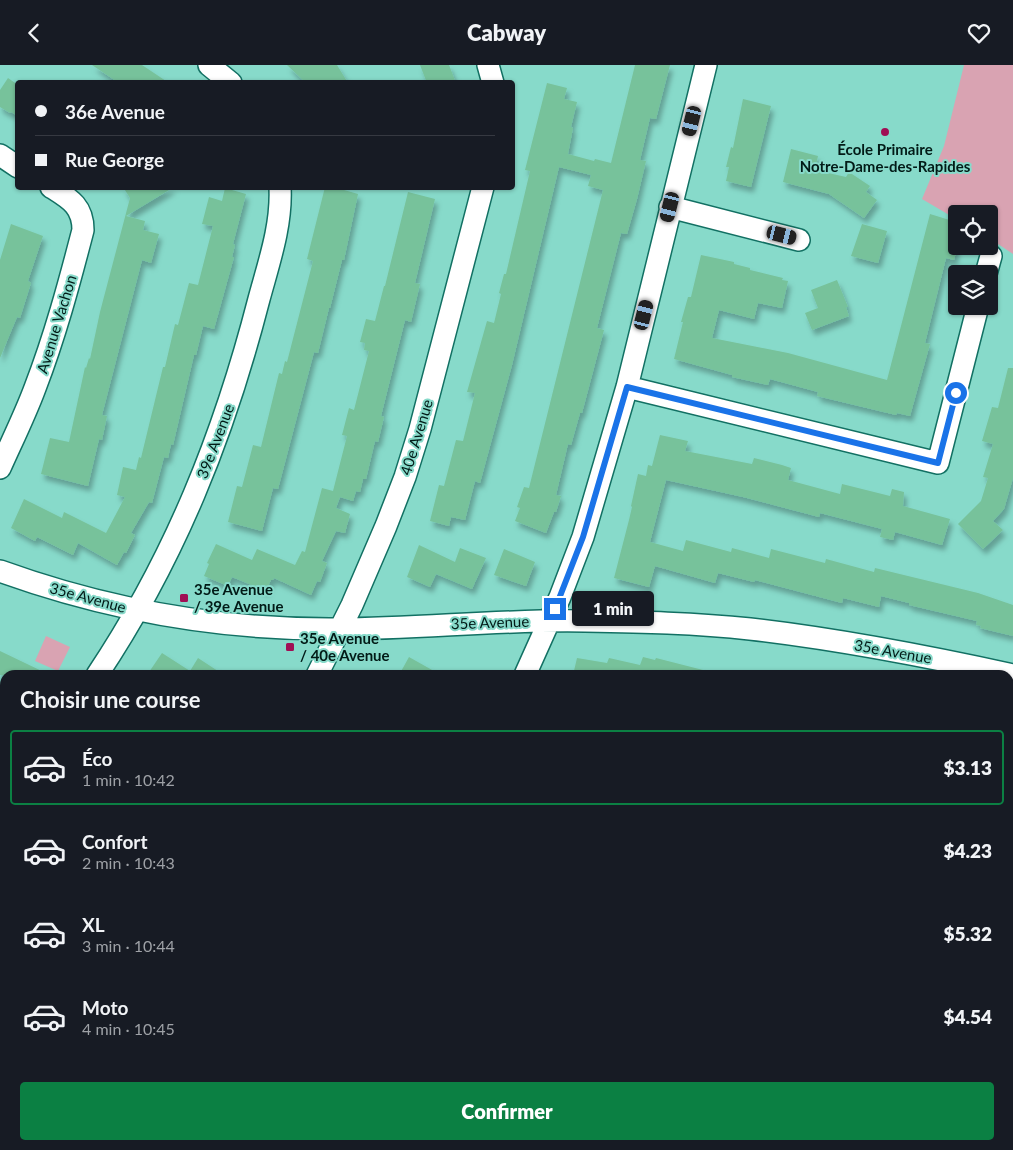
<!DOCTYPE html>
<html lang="fr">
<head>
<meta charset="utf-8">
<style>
  body { margin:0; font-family:Lato,sans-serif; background:#242831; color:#f1f3f6; height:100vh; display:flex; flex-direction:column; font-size:19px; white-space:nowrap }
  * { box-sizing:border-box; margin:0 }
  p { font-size:16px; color:#9ea1a6 }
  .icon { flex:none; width:28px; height:28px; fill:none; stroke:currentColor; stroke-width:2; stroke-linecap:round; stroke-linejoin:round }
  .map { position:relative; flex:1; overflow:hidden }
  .sheet { position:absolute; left:0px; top:605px; width:1014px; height:480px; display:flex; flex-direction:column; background:#171b24; border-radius:15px 15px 0 0; box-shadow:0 1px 4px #0004 }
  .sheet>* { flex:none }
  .top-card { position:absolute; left:15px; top:15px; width:500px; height:110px; border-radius:5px; box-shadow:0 1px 4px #0004; display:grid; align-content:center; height:110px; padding:0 20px; background:#171b24 }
  .buttons { position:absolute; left:948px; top:140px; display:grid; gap:10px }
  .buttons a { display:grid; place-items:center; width:50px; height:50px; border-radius:5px; background:#171b24; box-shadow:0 1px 4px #0004; font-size:25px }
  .end { position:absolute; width:22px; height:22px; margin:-11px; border:6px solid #1a73e8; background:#fff; box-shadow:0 0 0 2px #fff }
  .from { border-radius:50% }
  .bubble { position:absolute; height:35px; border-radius:5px; background:#171b24; box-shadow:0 1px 4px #0004; font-size:16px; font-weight:800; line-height:35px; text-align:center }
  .car { position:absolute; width:15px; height:30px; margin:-15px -8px; border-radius:6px; box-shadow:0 0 4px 1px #0007; background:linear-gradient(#222 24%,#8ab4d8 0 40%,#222 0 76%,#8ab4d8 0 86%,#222 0) }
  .top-card b { display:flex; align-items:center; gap:18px; height:48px; font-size:19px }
  .top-card b+b { border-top:1px solid #363941 }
  .top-card i { width:12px; height:12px; background:#f1f3f6 }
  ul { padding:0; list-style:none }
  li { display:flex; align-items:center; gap:15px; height:75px; margin:0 10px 8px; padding:0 10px; border:2px solid transparent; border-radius:5px }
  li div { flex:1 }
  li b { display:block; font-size:19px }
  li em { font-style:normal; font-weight:800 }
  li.selected { border-color:#0b8043 }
  li>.icon { width:45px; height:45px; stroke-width:1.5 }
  h2 { padding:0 20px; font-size:22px; line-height:60px }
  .button { display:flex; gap:10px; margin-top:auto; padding:10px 20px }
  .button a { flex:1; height:58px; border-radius:5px; background:#0b8043; color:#fff; font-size:20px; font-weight:800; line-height:58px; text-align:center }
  header { display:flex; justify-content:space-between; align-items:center; height:65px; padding:0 20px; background:#171b24; font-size:22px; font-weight:800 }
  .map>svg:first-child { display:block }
  .green { fill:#d9a3b2 }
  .building { fill:#77c29b; filter:url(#shadow) }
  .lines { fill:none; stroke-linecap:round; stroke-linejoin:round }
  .street-casing { stroke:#127063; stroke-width:24 }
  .secondary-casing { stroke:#127063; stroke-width:30 }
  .street { stroke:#fff; stroke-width:21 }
  .secondary { stroke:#f4f1fb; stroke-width:28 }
  .route { stroke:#1a73e8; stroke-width:6 }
  .poi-dot { fill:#a00e54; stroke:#87daca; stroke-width:2 }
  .labels { text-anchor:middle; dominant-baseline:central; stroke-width:4; stroke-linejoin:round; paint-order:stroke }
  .poi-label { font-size:15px; font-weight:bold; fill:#021b17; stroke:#87daca; text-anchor:start }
  .street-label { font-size:15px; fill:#021b17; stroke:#87daca }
</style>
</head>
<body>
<header><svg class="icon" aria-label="back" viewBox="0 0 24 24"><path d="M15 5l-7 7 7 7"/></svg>Cabway<svg class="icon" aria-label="heart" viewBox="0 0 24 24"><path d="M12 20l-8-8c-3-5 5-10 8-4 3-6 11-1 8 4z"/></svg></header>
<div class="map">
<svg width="1013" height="1085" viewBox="0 0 1013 1085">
  <defs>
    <filter id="shadow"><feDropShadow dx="3" dy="5.5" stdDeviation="2.5" flood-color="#0004"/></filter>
  </defs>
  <rect width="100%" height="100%" fill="#87daca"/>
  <!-- green -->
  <path class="green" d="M964 0H1013V189L989 173V149H956V154L922 134 944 81Z
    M46 571 70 582 58 606 35 596Z
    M1013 871V1085H923L925 1081 922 1080H1009V881Z
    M0 929 5 933V1080H79L76 1085H0Z"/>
  <!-- building -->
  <path class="building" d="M92 0H142L169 18H119Z
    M287 0H337L348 18H306Z
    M420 0H449L456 18H427Z
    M635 0H670L656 54 650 53 640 95 646 96 637 134 627 169 621 168 597 263 604 265 582 348H580L571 380 568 379 556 430 561 431 556 447H554L546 468 515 456 520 443 517 442 524 422 529 423 603 125 588 121 591 110 559 102 512 300 480 418 475 416 465 455 451 452 449 461 430 456 439 420 444 421 456 375 463 376 475 328 467 327 487 256 494 258 501 229 499 228 504 209H506L530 106 525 105 547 18 567 23 564 34 577 37 571 62 573 63 568 89 594 96 595 94 611 98Z
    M8 13 18 20V51L11 47 10 48 0 42V25Z
    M743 34 771 41 751 122 726 116 729 102H726L731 82 733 83Z
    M791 84 818 91 815 105 846 112 849 107 870 121 866 127 877 135 864 153 829 129 783 117Z
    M123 122H174L126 151 145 156 143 165 159 169 151 198 142 195 102 350 107 351 102 375 99 374 88 421 41 409 50 373 69 377 85 302 86 303 89 293 90 294 100 247 130 133Z
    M325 122H345L344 125 358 129 344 195H342L330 243H329L318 288 314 287 278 424 273 423 262 466 228 457 237 421 242 422 253 380 261 382 279 308 282 309 285 296 287 297 313 196 307 194Z
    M225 123 246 129 233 179 235 180 232 192H234L214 264 203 261 196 290H194L173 380 171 379 168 393 164 392 152 438 149 437 131 468 135 470 126 488 124 487 117 500 78 478 73 490 37 472 35 476 11 463 24 434 62 453 64 447 106 468 125 432 117 430 123 402 136 405 139 392 141 393 163 302H165L175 259 178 260 189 218 198 220 213 161 202 159 209 132 222 136Z
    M408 127 435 134 415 218 420 219 411 257 405 255 381 351 384 352 378 377 375 376 366 414H363L360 427 356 426 353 436 340 432 336 443 350 449 345 468 336 466 322 496 327 498 320 517 317 516 311 530 274 513 273 515H271L266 526 232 512 228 521 204 511 209 499 207 498 216 479 252 495 257 484 295 500 302 486 305 487 322 423 333 426 347 371 342 370 349 343 354 345 369 286 364 285 365 278 360 277 366 254 375 256 384 221H385Z
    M930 149 956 157V187L954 195 946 193 925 278 930 279 910 351 897 348 896 350 817 331 818 327 770 314 768 320 732 312V310L674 294 683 257H681L688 232H691L701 190 734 197V199L750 203V205L783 213 782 215 788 216 782 243 758 238 754 254 719 245 712 273 788 288 887 315Z
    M11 159 43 171 28 216 31 218 20 253 17 252 0 293V195Z
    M862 159 887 166 878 198 851 191Z
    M837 215 848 242H846L849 251 812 265 805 248 818 243 811 225Z
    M1008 303H1013V413L1004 444 993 456 1003 465 983 484 958 459 981 436 988 413 983 412 993 379 982 376 992 342 998 343Z
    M660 370 688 376 685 386 752 399 754 393 782 400 791 403 788 415 840 429 842 419 890 431 892 424 904 427 903 441 950 454 942 480 895 467 893 475 880 472 882 464 820 448 819 452 743 432 666 415 650 477 683 486 686 475 731 487 732 483 769 493 771 484 825 498 826 494 874 507 875 503 978 528 1013 540V571L980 563 981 561 976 560 977 556 909 540V538L881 531 879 542 843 533 842 538 755 515 754 517 718 508 715 518 655 501 649 522 614 513 629 455 632 442 631 441 638 409 646 411 648 400 652 401Z
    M419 480 455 497 460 483 486 493 472 524 436 509 430 522 407 512Z
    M504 484 535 497 526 521 494 510Z
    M0 586 50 610H0Z
    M162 588 190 606 198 593 224 610H147Z
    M409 592 441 610H399Z
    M643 592 655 595 656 593 703 605V610H573L577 593 607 598 609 593 640 600Z"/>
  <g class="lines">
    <!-- street casing -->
    <g class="street-casing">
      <path id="street" d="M209 0 231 18
        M488 0 493 18
        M0 90 18 102
        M670 142 799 175
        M986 209 991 191
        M627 322 938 398 978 241
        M0 403C12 376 25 350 35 323 55 271 69 219 83 165 83 141 70 134 51 122
        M0 506C108 545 224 565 338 564 421 564 503 554 585 556 640 557 695 558 750 564 838 574 926 591 1013 610
        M97 610C175 493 224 370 259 234 269 197 282 160 280 122
        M317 610 352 540 386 461 405 412 420 364 483 122
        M525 610 560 532 583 472 627 322 706 0
        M5 780V799
        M387 1080 394 1085
        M236 1085 240 1080"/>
    </g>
    <!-- secondary casing -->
    <g class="secondary-casing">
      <path id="secondary" d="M1009 831 1013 821
        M897 1085 899 1080"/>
    </g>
    <!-- street -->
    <use href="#street" class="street"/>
    <!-- secondary -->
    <use href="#secondary" class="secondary"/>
  </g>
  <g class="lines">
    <!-- route -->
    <path class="route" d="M555 544 583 472 627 322 938 398 956 328"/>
  </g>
  <!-- markers -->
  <g class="poi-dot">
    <circle cx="885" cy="67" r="5"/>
    <rect x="179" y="528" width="10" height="10" rx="2.5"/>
    <rect x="285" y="577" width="10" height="10" rx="2.5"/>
  </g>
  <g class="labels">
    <!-- poi labels -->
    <g class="poi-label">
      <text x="885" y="84" text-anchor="middle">École Primaire<tspan x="885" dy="17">Notre-Dame-des-Rapides</tspan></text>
      <text x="194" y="524">35e Avenue<tspan x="194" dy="17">/ 39e Avenue</tspan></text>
      <text x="300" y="573">35e Avenue<tspan x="300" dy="17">/ 40e Avenue</tspan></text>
    </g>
    <!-- street labels -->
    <g class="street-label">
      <text transform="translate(56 259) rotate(-73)">Avenue Vachon</text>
      <text transform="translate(416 372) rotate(-73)">40e Avenue</text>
      <text transform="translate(215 376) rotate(-69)">39e Avenue</text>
      <text transform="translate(88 532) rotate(15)">35e Avenue</text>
      <text transform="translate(490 557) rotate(-2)">35e Avenue</text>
      <text transform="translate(893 586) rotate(10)">35e Avenue</text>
    </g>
  </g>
</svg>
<div class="buttons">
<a><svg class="icon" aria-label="locate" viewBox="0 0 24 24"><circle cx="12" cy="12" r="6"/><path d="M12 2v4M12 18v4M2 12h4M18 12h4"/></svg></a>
<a><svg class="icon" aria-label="layers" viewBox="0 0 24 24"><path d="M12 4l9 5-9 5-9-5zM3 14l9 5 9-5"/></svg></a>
</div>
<i class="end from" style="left:956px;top:328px"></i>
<i class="end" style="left:555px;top:544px"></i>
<div class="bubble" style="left:572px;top:526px;width:82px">1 min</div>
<i class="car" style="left:692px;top:56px;rotate:194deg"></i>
<i class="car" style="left:670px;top:142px;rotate:194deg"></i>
<i class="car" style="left:782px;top:170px;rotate:104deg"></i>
<i class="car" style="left:644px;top:250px;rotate:14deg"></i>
<div class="top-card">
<b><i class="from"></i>36e Avenue</b>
<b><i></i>Rue George</b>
</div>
<section class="sheet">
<h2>Choisir une course</h2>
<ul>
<li class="selected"><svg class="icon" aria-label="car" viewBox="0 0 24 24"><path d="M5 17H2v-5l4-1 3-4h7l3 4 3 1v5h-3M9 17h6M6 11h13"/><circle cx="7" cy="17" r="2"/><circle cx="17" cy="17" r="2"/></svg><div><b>Éco</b><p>1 min · 10:42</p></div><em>$3.13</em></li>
<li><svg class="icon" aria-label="car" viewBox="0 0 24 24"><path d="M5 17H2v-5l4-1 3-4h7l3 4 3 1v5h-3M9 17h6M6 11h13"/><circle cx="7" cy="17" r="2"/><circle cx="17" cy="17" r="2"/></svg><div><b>Confort</b><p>2 min · 10:43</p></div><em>$4.23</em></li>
<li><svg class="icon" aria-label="car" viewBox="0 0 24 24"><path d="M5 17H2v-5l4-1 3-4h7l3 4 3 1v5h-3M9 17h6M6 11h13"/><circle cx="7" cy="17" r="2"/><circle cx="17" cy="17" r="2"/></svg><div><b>XL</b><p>3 min · 10:44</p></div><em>$5.32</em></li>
<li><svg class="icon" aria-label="car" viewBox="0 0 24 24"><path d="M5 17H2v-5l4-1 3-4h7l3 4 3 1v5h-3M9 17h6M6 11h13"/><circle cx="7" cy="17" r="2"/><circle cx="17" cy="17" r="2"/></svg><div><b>Moto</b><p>4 min · 10:45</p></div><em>$4.54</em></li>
</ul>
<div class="button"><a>Confirmer</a></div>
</section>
</div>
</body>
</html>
